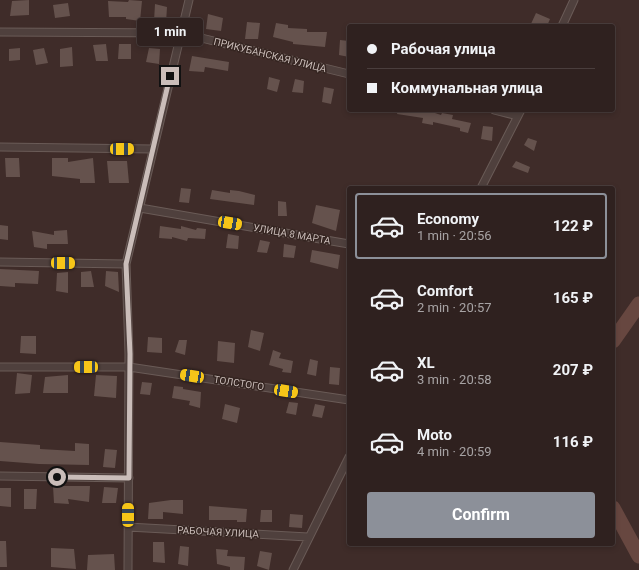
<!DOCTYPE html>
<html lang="en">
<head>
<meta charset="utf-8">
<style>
  body { margin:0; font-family:Roboto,sans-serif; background:#3b2e2c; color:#f1f3f6; height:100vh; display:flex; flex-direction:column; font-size:15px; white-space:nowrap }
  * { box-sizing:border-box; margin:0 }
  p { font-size:13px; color:#a7a3a4 }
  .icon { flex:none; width:22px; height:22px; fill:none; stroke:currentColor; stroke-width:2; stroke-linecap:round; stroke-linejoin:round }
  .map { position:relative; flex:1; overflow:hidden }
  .panel { position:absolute; left:347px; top:186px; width:268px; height:360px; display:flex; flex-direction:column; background:#2f211f; border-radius:4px; box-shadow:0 2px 6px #0003,0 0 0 1px #4a3e3d }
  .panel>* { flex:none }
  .hud { position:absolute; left:347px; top:24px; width:268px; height:88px; border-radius:4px; box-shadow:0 2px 6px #0003,0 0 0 1px #4a3e3d; display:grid; align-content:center; height:88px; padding:0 20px; background:#2f211f }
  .end { position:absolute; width:18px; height:18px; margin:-9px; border:5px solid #cabdb9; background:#111; box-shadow:0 0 0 2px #111 }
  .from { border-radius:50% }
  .bubble { position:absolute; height:28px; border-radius:4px; background:#2f211f; box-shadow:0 2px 6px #0003,0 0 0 1px #4a3e3d; font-size:13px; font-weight:700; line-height:28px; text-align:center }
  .car { position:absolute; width:12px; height:24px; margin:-12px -6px; border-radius:5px; box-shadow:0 0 3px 1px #0007; background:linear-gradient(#f5c518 24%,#345 0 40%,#f5c518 0 76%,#345 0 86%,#f5c518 0) }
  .hud b { display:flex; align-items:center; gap:14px; height:38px; font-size:15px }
  .hud b+b { border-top:1px solid #4a3e3d }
  .hud i { width:10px; height:10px; background:#f1f3f6 }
  ul { padding:7px 0 0; list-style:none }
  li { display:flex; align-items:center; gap:12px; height:66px; margin:0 8px 6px; padding:0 12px; border:2px solid transparent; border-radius:4px }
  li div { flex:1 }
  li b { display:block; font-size:15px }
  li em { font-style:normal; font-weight:700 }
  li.current { border-color:#8c9099 }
  li>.icon { width:36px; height:36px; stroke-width:1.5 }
  .button { display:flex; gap:8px; margin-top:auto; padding:8px 20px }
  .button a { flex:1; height:46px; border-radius:4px; background:#8c9099; color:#fff; font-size:16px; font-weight:700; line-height:46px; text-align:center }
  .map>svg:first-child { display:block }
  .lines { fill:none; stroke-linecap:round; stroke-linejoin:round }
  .river { stroke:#674740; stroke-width:15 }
  .building { fill:#65524d }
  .minor-casing { stroke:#6a5b57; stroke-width:9 }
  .minor { stroke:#4f403d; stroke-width:7 }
  .route { stroke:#cabdb9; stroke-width:5 }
  .labels { text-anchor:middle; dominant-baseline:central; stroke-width:3; stroke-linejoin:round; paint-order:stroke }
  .street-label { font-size:10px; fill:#cabdb9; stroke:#352521 }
</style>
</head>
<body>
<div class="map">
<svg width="639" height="570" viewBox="0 0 639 570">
  <rect width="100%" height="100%" fill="#3f2c29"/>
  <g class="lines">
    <!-- river -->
    <path class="river" d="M613 341 639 304
      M613 508 639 556"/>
  </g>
  <!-- building -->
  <path class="building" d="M29 0V15L10 16 12 1Z
    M129 0 142 1 140 21 126 19V17H109L108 1 128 2Z
    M68 3 70 16 55 18 53 5Z
    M155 4 167 7 166 23 154 21Z
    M536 13 550 19 547 26H530Z
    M208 14 223 18 221 31 206 29Z
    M247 22 260 23 258 39H245Z
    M276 23 288 25V28L307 29V32H327L325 47 293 44V42L273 37Z
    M340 40 349 41V57L339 55Z
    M106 44 108 61H96L93 45Z
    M119 44H131V59H118Z
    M72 47 73 66 60 67V49Z
    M20 48V60L9 61V49Z
    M44 48 48 63 36 65 33 50Z
    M149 48 160 49 159 64 146 62Z
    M192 56 229 62 228 71 205 67 204 72 189 71Z
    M269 77 280 80 277 92 267 89Z
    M295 79 304 81 303 93 292 92Z
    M324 87 334 89 331 104 322 102Z
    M398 110H426L441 115 442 113 453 115 452 119 471 123 468 133 460 131V128L433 122V125L422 123 423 118 397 114Z
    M483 126 493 127 492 141 481 139Z
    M528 138 537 141 534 151 524 145Z
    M5 158H19L20 177H6Z
    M52 158H68V162L93 158 95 183H80V179L52 176Z
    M107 161H127L129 183H109Z
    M516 161 530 167 528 173 512 167Z
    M181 188 191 189 189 203 179 202Z
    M212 190 230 193V190L239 191 255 195 254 205 210 199Z
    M278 201 286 202 287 216H278Z
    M316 205 340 210 336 231 312 223Z
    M0 225 8 226V240L0 239Z
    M160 226 181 229V226L196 230 197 228 206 229 205 239 188 238 187 241 172 237V239L159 238Z
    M67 230 68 244H47V249L34 247 32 231 54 235V231Z
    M228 234 239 236 238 249 226 248Z
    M260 240 270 242 267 253 257 252Z
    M284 244 296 246 294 258 283 257Z
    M312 250 340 255 338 269 310 262Z
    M0 269 39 271 38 284 15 283V287L0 286Z
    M91 271 94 287H81V272Z
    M106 271 118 272 119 292 105 286Z
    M68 272V293L56 291 57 273Z
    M251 330 264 333 260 351 248 347Z
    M21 336H36V354L20 353Z
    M148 337 162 338V353L147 352Z
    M179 340H187L185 355 175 352Z
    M218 341 235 343 234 363 217 361Z
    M273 350 281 353 279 358 293 361 291 373 282 372 283 369 269 365Z
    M310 359 318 361 316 376 307 374Z
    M330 367 340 368 339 385 329 384Z
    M17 373 32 375 30 393 15 394Z
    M68 375V393H43L45 377Z
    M96 375 117 376 116 398 94 396Z
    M142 382 152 383 150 395 140 394Z
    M174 386 183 387V389L201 392 200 408 189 405 190 401 172 398Z
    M289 402 298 403 296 415 286 413Z
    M225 404 240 408 237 423 222 419Z
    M315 404 325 406 322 418 312 416Z
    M0 442 40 445V449L75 451V443L89 444V465L39 464 0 461Z
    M105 449 117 450 115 468 103 467Z
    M53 486H90L89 502 68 499 69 504 54 503Z
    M104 487 118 488 116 503H102Z
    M0 488H11V507L0 506Z
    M24 489H37L36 509H24Z
    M171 500H183V514L163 512V519H148L149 503Z
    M209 506 247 509 246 522H237V520H209Z
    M261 510H272V522H260Z
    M290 514 303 515 302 528 289 527Z
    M0 541H6L7 567H0Z
    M153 542H164L165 563 153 562Z
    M180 546 189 547 188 566 178 564Z
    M51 548 74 549 76 569 51 567Z
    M216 549 228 550 227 556 245 557 244 570H230V567L217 564Z
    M260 551 272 553 269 570 257 566Z
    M114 554 115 570H87L88 555Z"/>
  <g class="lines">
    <!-- minor casing -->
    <g class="minor-casing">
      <path id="minor" d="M562 26 574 0
        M0 32 181 33 349 74
        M494 110 518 116
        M0 147 153 149
        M481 188 521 110
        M140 208 349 244
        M0 262 126 264
        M0 367H129L349 400
        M0 476 129 478
        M128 527 308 537
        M128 570 129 354 126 264 189 0
        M293 570 349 457"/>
    </g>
    <!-- minor -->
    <use href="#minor" class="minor"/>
  </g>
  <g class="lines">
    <!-- route -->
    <path class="route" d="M57 477 129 478 130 354 126 264 170 76"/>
  </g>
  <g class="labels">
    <!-- street labels -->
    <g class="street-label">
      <text transform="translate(270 55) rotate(14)">ПРИКУБАНСКАЯ УЛИЦА</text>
      <text transform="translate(292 234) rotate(10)">УЛИЦА 8 МАРТА</text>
      <text transform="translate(239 383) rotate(9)">ТОЛСТОГО</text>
      <text transform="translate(218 532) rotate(3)">РАБОЧАЯ УЛИЦА</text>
    </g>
  </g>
</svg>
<i class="end from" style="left:57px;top:477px"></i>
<i class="end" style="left:170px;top:76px"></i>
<div class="bubble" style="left:137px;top:18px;width:66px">1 min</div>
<i class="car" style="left:122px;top:149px;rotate:90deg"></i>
<i class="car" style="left:230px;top:223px;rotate:100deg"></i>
<i class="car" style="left:63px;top:263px;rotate:91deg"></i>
<i class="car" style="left:86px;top:367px;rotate:270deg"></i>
<i class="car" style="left:192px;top:376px;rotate:279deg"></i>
<i class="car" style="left:286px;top:391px;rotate:99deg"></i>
<i class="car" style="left:128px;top:515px;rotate:0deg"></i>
<div class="hud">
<b><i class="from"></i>Рабочая улица</b>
<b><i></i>Коммунальная улица</b>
</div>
<section class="panel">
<ul>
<li class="current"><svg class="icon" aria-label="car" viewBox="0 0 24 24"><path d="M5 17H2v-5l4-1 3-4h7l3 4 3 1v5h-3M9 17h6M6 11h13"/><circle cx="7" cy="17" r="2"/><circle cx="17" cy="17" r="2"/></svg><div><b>Economy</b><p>1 min · 20:56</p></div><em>122 ₽</em></li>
<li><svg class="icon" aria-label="car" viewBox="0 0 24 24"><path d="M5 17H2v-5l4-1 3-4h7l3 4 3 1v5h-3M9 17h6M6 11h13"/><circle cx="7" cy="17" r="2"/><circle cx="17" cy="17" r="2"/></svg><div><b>Comfort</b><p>2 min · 20:57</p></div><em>165 ₽</em></li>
<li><svg class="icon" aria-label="car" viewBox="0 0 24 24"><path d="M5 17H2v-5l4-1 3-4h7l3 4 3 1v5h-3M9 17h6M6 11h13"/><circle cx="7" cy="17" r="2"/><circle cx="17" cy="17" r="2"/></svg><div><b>XL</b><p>3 min · 20:58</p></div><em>207 ₽</em></li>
<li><svg class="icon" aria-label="car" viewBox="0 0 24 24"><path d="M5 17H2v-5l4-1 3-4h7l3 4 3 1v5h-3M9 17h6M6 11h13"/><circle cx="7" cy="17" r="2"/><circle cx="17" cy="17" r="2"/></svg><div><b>Moto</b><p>4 min · 20:59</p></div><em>116 ₽</em></li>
</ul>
<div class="button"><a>Confirm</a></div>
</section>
</div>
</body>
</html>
